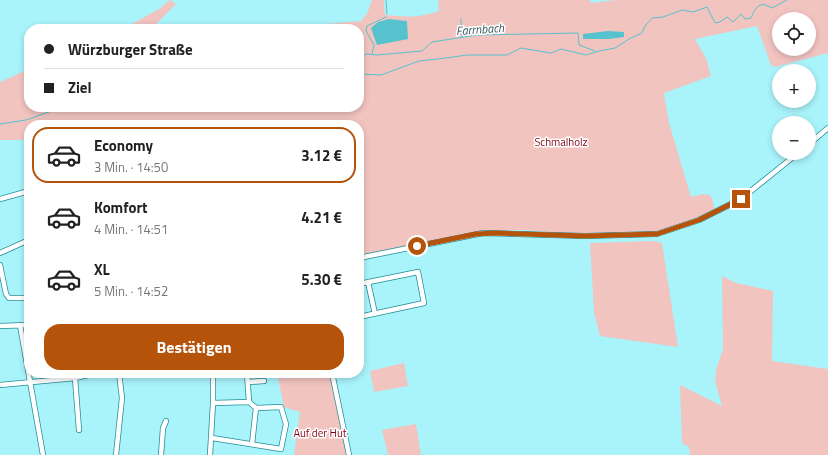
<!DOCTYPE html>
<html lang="de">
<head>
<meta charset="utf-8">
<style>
  body { margin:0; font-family:"Titillium Web",sans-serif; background:#f6f6f6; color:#222; height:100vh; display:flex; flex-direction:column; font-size:15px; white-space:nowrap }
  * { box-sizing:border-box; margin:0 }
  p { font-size:13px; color:#767676 }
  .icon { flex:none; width:22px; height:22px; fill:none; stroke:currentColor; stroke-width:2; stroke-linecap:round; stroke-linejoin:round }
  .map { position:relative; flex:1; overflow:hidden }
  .details { position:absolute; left:24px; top:120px; width:340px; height:258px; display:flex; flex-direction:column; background:#fff; border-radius:16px; box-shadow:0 2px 6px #0003 }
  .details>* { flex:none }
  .guide { position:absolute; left:24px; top:24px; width:340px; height:88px; border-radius:16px; box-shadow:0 2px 6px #0003; display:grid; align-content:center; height:88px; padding:0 20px; background:#fff }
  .controls { position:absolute; left:772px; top:12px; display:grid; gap:8px }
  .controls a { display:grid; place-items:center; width:44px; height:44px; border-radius:50%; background:#fff; box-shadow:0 2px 6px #0003; font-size:20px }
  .end { position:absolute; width:18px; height:18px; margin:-9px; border:5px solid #b45309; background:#fff; box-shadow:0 0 0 2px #fff }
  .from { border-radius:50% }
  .guide b { display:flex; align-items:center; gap:14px; height:38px; font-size:15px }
  .guide b+b { border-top:1px solid #e0e0e0 }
  .guide i { width:10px; height:10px; background:#222 }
  ul { padding:7px 0 0; list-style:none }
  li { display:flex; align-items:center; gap:12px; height:56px; margin:0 8px 6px; padding:0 12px; border:2px solid transparent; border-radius:16px }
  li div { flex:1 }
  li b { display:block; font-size:15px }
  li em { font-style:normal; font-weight:700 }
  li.on { border-color:#b45309 }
  li>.icon { width:36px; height:36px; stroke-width:1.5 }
  .button { display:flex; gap:8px; margin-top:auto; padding:8px 20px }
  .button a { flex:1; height:46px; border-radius:16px; background:#b45309; color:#fff; font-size:16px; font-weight:700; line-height:46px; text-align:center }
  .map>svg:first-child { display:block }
  .green { fill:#f2c4c0; fill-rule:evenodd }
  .water { fill:#56c2cd }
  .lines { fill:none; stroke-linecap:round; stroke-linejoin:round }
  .stream { stroke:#56c2cd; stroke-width:1 }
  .minor-casing { stroke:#218c95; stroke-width:6 }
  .minor { stroke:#fff; stroke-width:4.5 }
  .route { stroke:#b45309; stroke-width:5 }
  .labels { text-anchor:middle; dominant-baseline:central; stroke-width:3; stroke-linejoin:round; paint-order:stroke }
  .park-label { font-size:11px; fill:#850014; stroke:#fff }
  .water-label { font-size:12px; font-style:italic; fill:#38595d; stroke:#fff }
</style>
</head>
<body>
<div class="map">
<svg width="828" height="455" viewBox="0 0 828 455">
  <rect width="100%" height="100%" fill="#a9f3fb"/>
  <!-- green -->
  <path class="green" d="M170 0 176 4 151 29H123L159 9Z
    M372 0H384L385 15C406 17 419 18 439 11L438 0H590L591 3 615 0H828V53L775 67 771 65 757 26 695 39 706 58 711 76 664 93 669 123 691 197 703 194 709 195 712 198 715 213 656 232 588 235 522 230 483 231 359 256V125H29V138L19 140H0V82L29 69V107H359V29H268L361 21 367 14ZM779 19H809V49H779Z
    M654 241 662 243 678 347 600 336 594 313 590 243Z
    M722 276 736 283 773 291 772 361 828 369V455H690L689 447 682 443 680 385 722 406 715 381 716 370 723 349Z
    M404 363 408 386 374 392 370 371Z
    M277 373H331L346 455H294L300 412 284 407Z
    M416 424 421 455H388L382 430Z"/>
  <!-- water -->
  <path class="water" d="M389 19 407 21 408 39 377 45 371 28 378 22Z
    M608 31 624 32V37L609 39H583V34Z"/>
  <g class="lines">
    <!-- stream -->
    <path class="stream" d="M386 0 387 14
      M461 19 462 37
      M372 54 374 45 366 31 367 26 386 17
      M359 59 366 54 377 55 422 51 432 42 477 35 578 33 579 45 595 51
      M359 74 381 75 419 61 446 58 467 55H507L521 48 551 53 561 49 586 55 599 51 615 48 629 39 642 33 645 26 652 18 663 17 682 10 693 12 707 7 715 23 720 22 727 17 733 22 741 14 745 19 751 18C754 11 755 7 763 4L772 8 787 0
      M0 124 26 120 63 107"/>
    <!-- minor casing -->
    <g class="minor-casing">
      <path id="minor" d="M809 144 828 128
        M0 199 29 191
        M0 253 29 240
        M359 258 483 233 585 236 657 234 699 220 741 199 798 153
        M0 265 6 294 9 298H29
        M368 282 375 314
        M359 284 418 272 424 303 359 317
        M20 325 43 455
        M0 326 29 325
        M247 373 249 402 256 408 252 444
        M332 373 349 455
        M75 378 79 430
        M248 382 264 381
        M0 385 75 378 97 373
        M213 403 249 402
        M212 438 281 449 286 424 281 407 256 408
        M116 455 122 398 119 373
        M161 455 163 428 166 421
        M210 455 213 403V373"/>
    </g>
    <!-- minor -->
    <use href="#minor" class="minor"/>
  </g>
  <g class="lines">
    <!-- route -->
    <path class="route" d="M417 246 476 234 495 233 585 236 657 234 699 220 741 199"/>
  </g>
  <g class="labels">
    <!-- park labels -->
    <g class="park-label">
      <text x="561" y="142">Schmalholz</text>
      <text x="320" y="433">Auf der Hut</text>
    </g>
    <!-- water labels -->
    <g class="water-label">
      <text transform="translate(480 29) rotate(-4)">Farrnbach</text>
    </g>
  </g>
</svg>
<div class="controls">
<a><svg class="icon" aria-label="locate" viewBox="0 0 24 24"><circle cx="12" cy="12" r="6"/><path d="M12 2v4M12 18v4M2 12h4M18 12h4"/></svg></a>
<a>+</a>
<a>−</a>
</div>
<i class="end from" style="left:417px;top:246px"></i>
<i class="end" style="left:741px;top:199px"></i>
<div class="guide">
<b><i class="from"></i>Würzburger Straße</b>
<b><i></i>Ziel</b>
</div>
<section class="details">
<ul>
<li class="on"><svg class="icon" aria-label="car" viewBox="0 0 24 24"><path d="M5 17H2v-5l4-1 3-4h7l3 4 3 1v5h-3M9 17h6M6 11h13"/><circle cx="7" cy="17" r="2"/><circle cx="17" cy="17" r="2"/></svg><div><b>Economy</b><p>3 Min. · 14:50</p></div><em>3.12 €</em></li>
<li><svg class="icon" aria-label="car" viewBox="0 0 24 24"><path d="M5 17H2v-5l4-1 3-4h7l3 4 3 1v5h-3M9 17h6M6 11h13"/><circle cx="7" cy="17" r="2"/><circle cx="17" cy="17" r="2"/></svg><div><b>Komfort</b><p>4 Min. · 14:51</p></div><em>4.21 €</em></li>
<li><svg class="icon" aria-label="car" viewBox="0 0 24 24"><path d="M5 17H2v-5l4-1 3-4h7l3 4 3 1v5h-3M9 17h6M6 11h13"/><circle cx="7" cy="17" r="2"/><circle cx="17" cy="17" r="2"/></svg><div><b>XL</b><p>5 Min. · 14:52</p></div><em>5.30 €</em></li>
</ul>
<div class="button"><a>Bestätigen</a></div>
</section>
</div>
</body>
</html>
